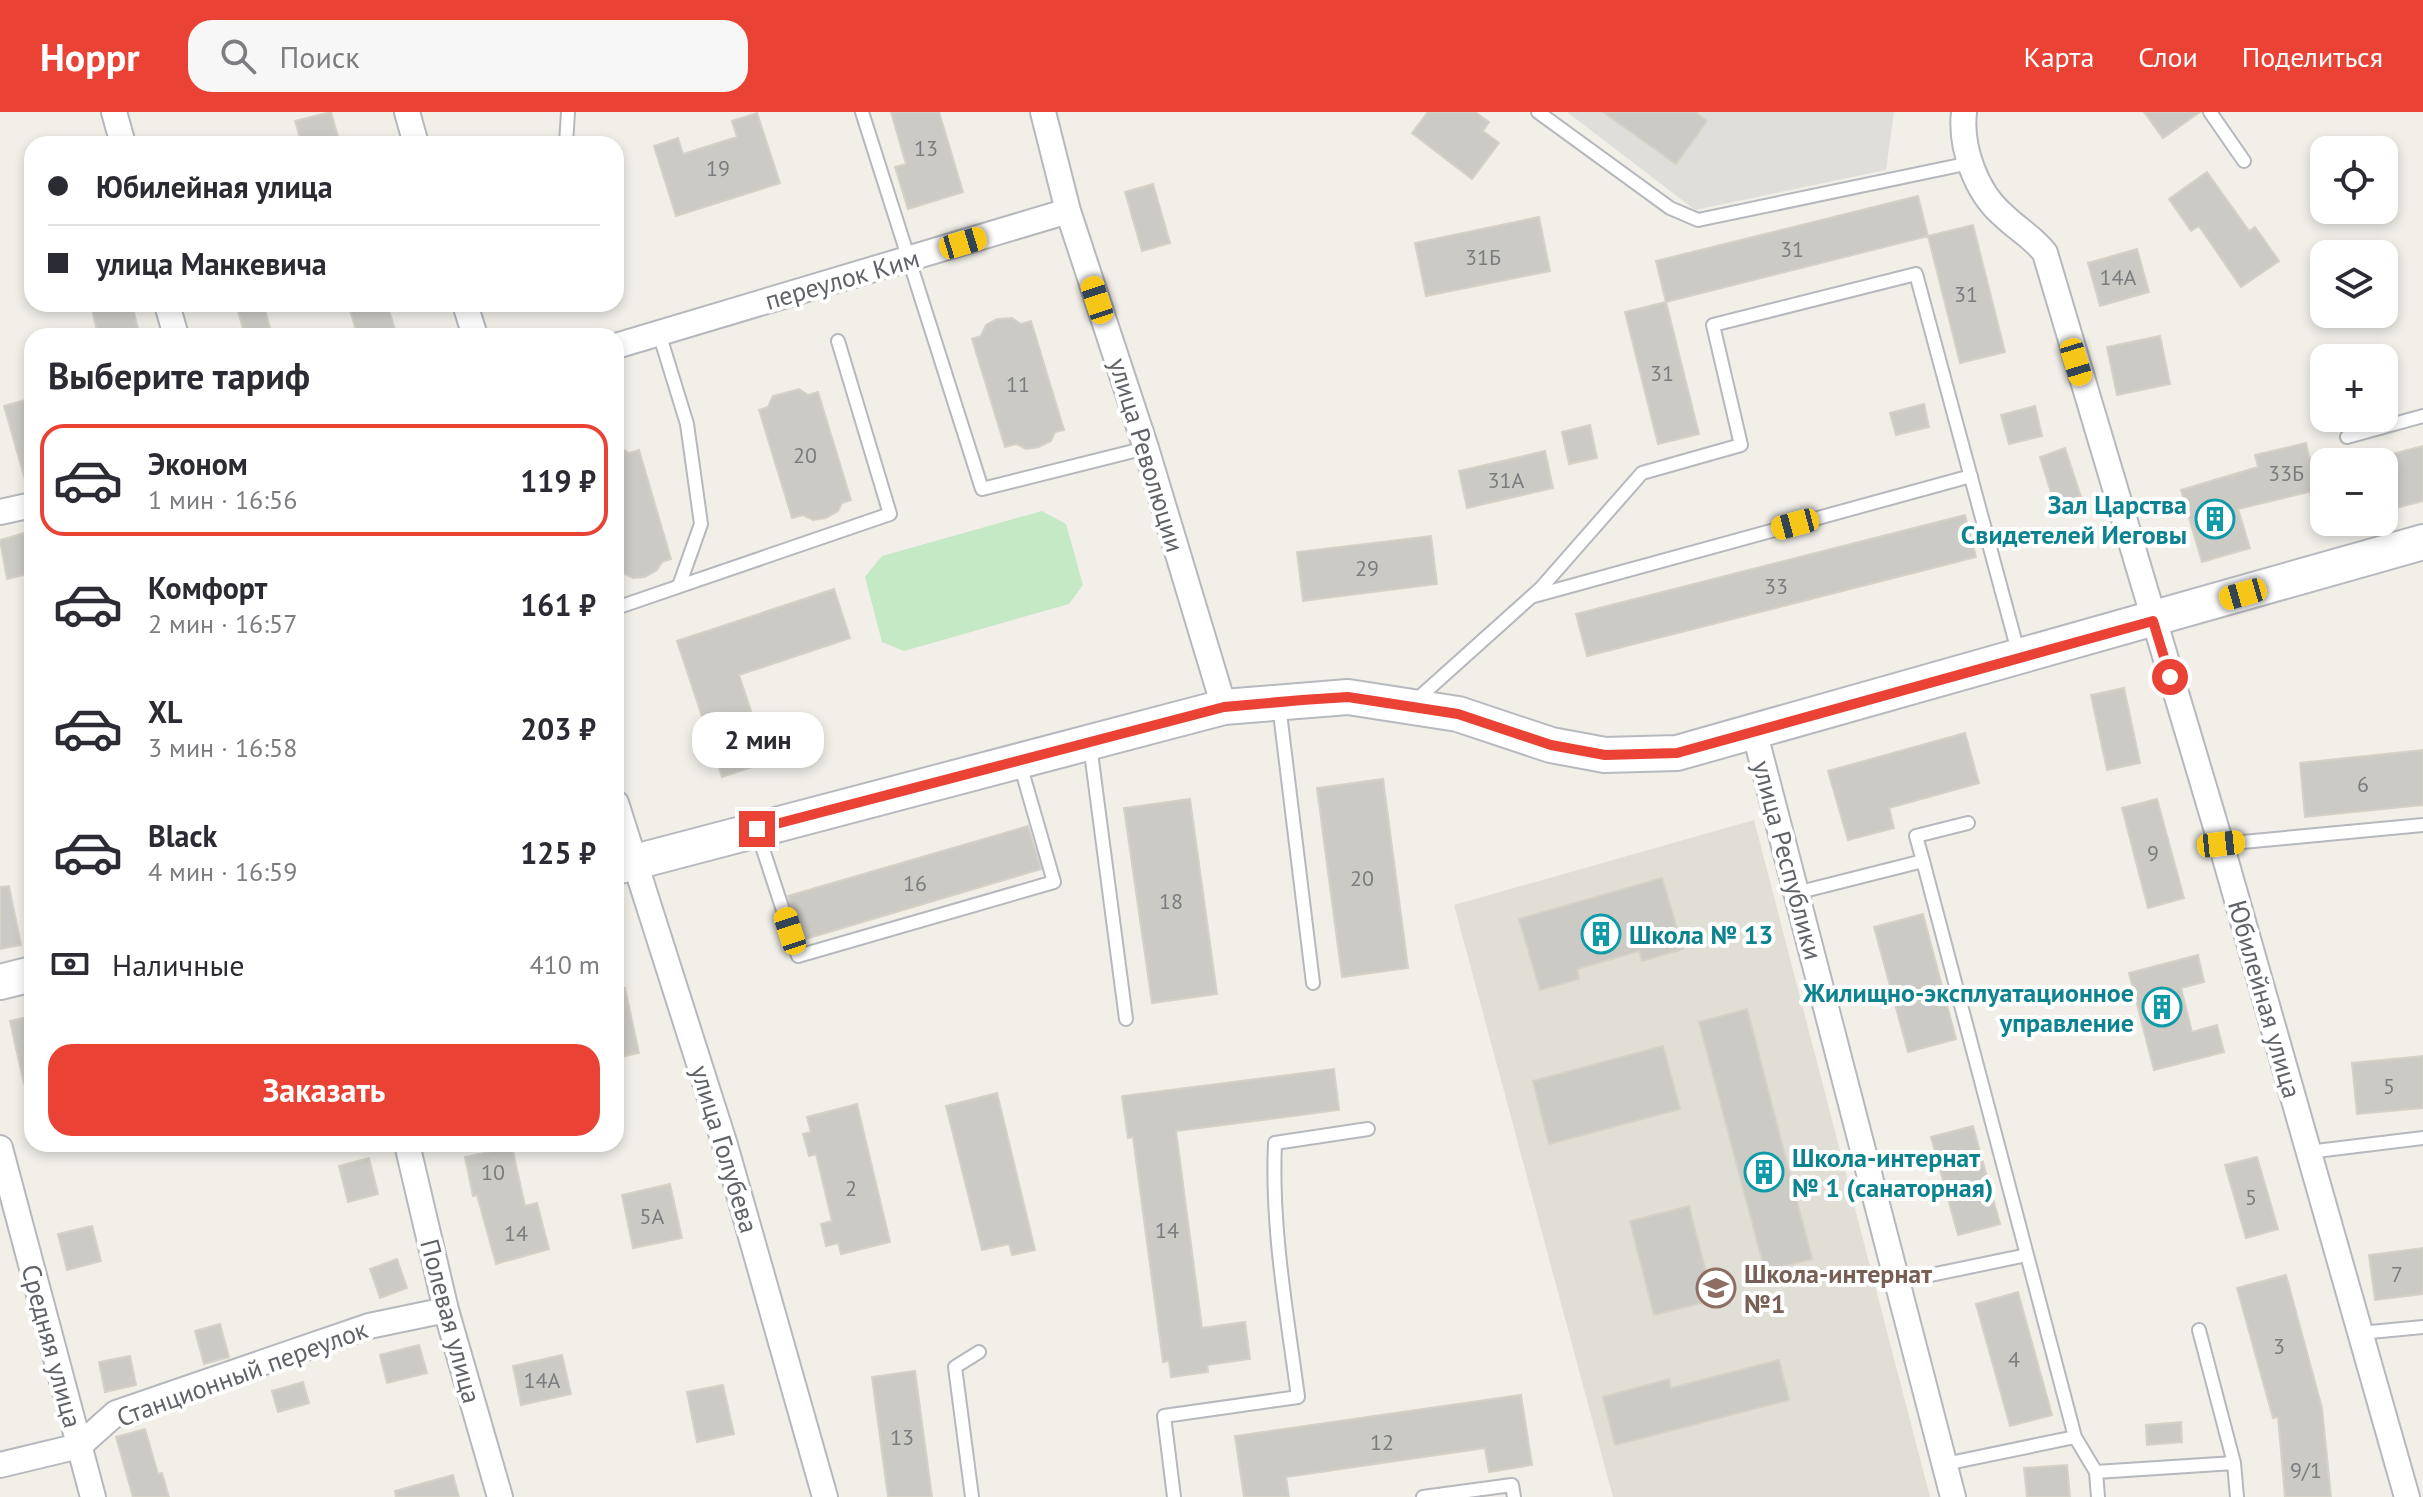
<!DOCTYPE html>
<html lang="ru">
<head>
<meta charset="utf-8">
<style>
  body { margin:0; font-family:"PT Sans",sans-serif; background:#f7f7f7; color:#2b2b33; height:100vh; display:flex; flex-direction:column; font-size:30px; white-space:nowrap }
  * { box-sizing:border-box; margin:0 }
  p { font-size:26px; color:#7c7c81 }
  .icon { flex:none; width:44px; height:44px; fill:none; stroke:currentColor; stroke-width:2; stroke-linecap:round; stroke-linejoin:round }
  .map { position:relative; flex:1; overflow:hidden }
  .details { position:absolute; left:24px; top:216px; width:600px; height:824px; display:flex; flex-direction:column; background:#fff; border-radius:24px; box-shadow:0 4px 12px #0003 }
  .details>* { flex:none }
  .guide { position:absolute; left:24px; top:24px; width:600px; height:176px; border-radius:24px; box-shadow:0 4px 12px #0003; display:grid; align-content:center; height:176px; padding:0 24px; background:#fff }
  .tools { position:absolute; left:2310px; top:24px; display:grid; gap:16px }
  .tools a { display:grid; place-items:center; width:88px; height:88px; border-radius:16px; background:#fff; box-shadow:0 4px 12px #0003; font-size:40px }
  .end { position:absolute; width:36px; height:36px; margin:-18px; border:10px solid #ea4335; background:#fff; box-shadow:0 0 0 4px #fff }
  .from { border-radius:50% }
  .bubble { position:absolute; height:56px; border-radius:24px; background:#fff; box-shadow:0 4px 12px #0003; font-size:26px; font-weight:700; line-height:56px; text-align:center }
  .car { position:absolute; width:24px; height:48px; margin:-24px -12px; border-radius:10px; box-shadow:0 0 6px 2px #0007; background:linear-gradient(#f5c518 24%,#345 0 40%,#f5c518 0 76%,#345 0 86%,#f5c518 0) }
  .guide b { display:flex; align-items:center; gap:28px; height:76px; font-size:30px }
  .guide b+b { border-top:2px solid #e1e1e2 }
  .guide i { width:20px; height:20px; background:#2b2b33 }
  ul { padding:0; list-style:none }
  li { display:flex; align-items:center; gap:24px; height:112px; margin:0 16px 12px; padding:0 8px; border:4px solid transparent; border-radius:24px }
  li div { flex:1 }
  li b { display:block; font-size:30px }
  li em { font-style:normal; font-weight:700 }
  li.active { border-color:#ea4335 }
  li>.icon { width:72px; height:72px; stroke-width:1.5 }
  h2 { padding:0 24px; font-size:36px; line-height:96px }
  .pay { display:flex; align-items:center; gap:20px; height:88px; padding:0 24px; font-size:30px }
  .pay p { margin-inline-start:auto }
  .cta { display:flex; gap:16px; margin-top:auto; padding:16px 24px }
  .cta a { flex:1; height:92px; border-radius:24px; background:#ea4335; color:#fff; font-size:32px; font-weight:700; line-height:92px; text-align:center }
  header { display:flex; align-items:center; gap:48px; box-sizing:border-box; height:112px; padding:0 40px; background:#ea4335; color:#fff }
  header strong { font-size:38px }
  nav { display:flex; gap:44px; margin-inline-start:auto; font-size:28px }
  .search { width:560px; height:72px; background:#f7f7f7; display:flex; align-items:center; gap:20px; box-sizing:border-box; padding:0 28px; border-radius:24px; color:#7c7c81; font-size:30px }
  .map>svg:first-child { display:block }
  .industrial { fill:#e0deda }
  .education { fill:#e1ded6 }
  .green { fill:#c5e8c5 }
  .building { fill:#cccac5; stroke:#d6d1c6; stroke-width:2 }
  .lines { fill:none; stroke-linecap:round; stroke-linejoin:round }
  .lane-casing { stroke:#b5b8bc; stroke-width:16 }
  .street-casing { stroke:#b5b8bc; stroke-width:28 }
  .secondary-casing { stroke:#b6babf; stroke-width:38 }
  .lane { stroke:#fff; stroke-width:12 }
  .street { stroke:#fff; stroke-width:24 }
  .secondary { stroke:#fff; stroke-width:34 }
  .route { stroke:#ea4335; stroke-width:10 }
  .labels { text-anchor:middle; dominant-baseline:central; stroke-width:8; stroke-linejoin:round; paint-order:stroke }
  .number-label { font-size:22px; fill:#7a7d7f }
  .street-label { font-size:26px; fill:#5f6368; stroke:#fff }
  .culture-label { font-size:26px; font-weight:bold; fill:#0d838f; stroke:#fff; text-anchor:end }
  .education-label { font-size:26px; font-weight:bold; fill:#785e54; stroke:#fff; text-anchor:start }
</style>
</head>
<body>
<header>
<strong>Hoppr</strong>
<div class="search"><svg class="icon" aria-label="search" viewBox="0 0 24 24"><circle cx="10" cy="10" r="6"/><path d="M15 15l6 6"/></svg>Поиск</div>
<nav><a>Карта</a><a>Слои</a><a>Поделиться</a></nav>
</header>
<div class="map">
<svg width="2423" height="1385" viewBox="0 0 2423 1385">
  <rect width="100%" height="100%" fill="#f1efe8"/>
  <!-- industrial -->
  <path class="industrial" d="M1567 0H1894L1886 58 1695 98Z"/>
  <!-- education -->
  <path class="education" d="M1754 708 1930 1385H1613L1454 793Z"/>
  <!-- green -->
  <path class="green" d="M1042 399 1066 412 1083 473 1069 492 904 539 882 530 865 465 882 444Z"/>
  <!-- building -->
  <path class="building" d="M331 0 340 32H302L295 9Z
    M891 0H939L963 80 908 97 895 55 906 52Z
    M1428 0H1475L1489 10 1483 19 1499 31 1472 67 1412 21Z
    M1603 0H1695L1707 9 1676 52Z
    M2144 0H2200L2163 26Z
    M757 1 780 71 676 104 654 34 678 26 683 42 737 25 732 9Z
    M2207 60 2249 119 2255 115 2279 149 2241 175 2199 114 2191 119 2169 87Z
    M1153 72 1170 131 1142 139 1125 80Z
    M1918 84 1928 124 1666 190 1656 149Z
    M1539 105 1550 159 1426 184 1415 131Z
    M1973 113 2005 240 1960 251 1928 124Z
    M2137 137 2149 180 2100 194 2088 151Z
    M1666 190 1699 322 1658 332 1625 200Z
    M112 192H132L138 217 98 224 92 196Z
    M348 192H387L397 224H358Z
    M264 193 272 224H245L238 199Z
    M1012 206 1021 212 1031 209 1064 318 1055 320 1051 329 1039 335 1026 337 1016 332 1005 335 972 227 981 224 986 213 997 207Z
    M2160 224 2170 272 2117 283 2107 235Z
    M799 277 808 283 818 280 851 388 842 391 838 399 826 406 813 408 803 403 792 406 759 298 768 295 773 284Z
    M32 286V370L26 371 4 294Z
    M1924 292 1929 315 1896 323 1890 301Z
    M2035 294 2042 324 2009 332 2001 303Z
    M1590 313 1597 346 1569 352 1562 320Z
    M2306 331 2317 378 2238 397 2250 436 2202 450 2181 378 2258 355 2255 343Z
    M616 332 629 341 639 338 671 447 662 450 657 458 645 465 633 466 616 458Z
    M2423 334V389L2384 399V344Z
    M2065 336 2081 385 2055 394 2040 345Z
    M1545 339 1553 376 1467 396 1459 359Z
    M1965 403 1976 445 1587 544 1576 502Z
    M24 421 32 461 7 467 0 428Z
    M1431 424 1437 472 1303 489 1297 440Z
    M834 477 850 526 739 563 768 650 722 665 677 529Z
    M2124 576 2140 651 2107 658 2091 583Z
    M1965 621 1979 671 1889 696 1894 716 1848 728 1828 659Z
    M2423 638V693L2305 705 2300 651Z
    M1383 667 1408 856 1342 865 1317 676Z
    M1190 687 1217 882 1152 891 1124 696Z
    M2157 687 2184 786 2148 796 2122 696Z
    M1028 714 1041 757 802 828 788 784Z
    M1662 766 1683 837 1642 849 1639 839 1577 857 1579 867 1540 878 1519 807Z
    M9 774 21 833 0 837V775Z
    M1923 802 1956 927 1908 940 1874 815Z
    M2198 843 2204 870 2181 876 2192 920 2217 913 2224 940 2154 958 2129 861Z
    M625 876 639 941 616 946V877Z
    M1747 897 1812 1147 1765 1159 1699 910Z
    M32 904V971L24 972 10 909Z
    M1663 934 1680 997 1549 1032 1533 969Z
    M2423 944V996L2357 1002 2352 951Z
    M1334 957 1339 998 1176 1019 1202 1216 1245 1210 1250 1247 1207 1253 1208 1260 1171 1265 1169 1249 1163 1250 1133 1025 1128 1026 1122 984Z
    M997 981 1035 1138 1012 1143 1009 1132 982 1138 946 994Z
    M857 992 890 1130 841 1142 838 1131 826 1134 821 1112 832 1109 816 1042 809 1044 803 1022 811 1020 807 1005Z
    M1973 1014 2000 1112 1958 1123 1931 1025Z
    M512 1035 525 1094 537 1091 549 1137 496 1152 477 1083 473 1084 465 1045Z
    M2257 1045 2278 1117 2246 1126 2225 1053Z
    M369 1046 378 1082 348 1090 339 1054Z
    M670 1072 682 1126 633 1136 622 1083Z
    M1689 1094 1713 1188 1654 1203 1630 1109Z
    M92 1114 101 1149 67 1158 58 1122Z
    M2423 1136V1182L2375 1188 2369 1143Z
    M397 1147 407 1176 380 1186 370 1157Z
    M2286 1163 2322 1296 2331 1385H2285L2278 1305 2273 1306 2237 1176Z
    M2018 1180 2052 1303 2010 1314 1976 1192Z
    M220 1212 229 1245 204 1252 195 1219Z
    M419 1233 427 1261 387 1271 380 1243Z
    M562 1243 571 1282 521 1293 513 1254Z
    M130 1244 136 1273 105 1280 99 1250Z
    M1779 1248 1789 1288 1615 1333 1603 1285 1669 1267 1671 1276Z
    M915 1259 932 1385H888L872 1265Z
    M303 1270 309 1291 278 1300 272 1279Z
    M723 1273 734 1322 697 1330 687 1280Z
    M1521 1283 1532 1353 1489 1360 1485 1336 1286 1365 1289 1385H1244L1235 1324Z
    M2181 1310 2182 1330 2147 1333 2146 1313Z
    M145 1317 158 1362 162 1361 169 1385H133L116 1325Z
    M2067 1353 2070 1385H2027L2024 1356Z
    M453 1363 459 1385H396L395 1379Z"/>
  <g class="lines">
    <!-- lane casing -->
    <g class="lane-casing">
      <path id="lane" d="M862 0 982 377 1146 336
        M1538 0 1670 96 1698 108 1970 51
        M2210 0 2244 49
        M566 32 568 0
        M659 221 687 312 701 412 679 474
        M2347 325 2423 304
        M1534 484 1971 364
        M616 496 890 402 838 229
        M1414 590 1541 476 1642 361 1741 333 1713 213 1916 162 2019 543
        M1279 593 1313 871
        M1090 633 1126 907
        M758 722 798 844 1054 770 1020 652
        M2221 732 2423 713
        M1923 749 2075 1325 2096 1360 2098 1385
        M1796 781 1923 749 1916 724 1968 711
        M2308 1040 2423 1026
        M1897 1170 2027 1143
        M2199 1218 2234 1351
        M2360 1221 2423 1215
        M1945 1352 2075 1325
        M2096 1360 2234 1351 2237 1385
        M972 1385 955 1255 979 1240
        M1174 1385 1164 1304 1298 1285C1287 1202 1271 1116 1275 1031L1368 1017
        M1423 1385 1512 1373 1514 1385"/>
    </g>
    <!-- street casing -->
    <g class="street-casing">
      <path id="street" d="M114 0 123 32
        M407 0 416 32
        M1043 0 1068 99 1146 336 1224 595
        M1964 0C1960 35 1976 80 2003 103 2017 117 2033 125 2045 141L2221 732 2407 1385
        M167 192 176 224
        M465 192 475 224
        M616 234 1068 99
        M0 400 32 393
        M1755 622 1953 1385
        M616 691 725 1033 825 1385
        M407 1032 446 1198 500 1385
        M0 1036 93 1385
        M0 1353 79 1334 116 1301 369 1214 446 1198"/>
    </g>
    <!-- secondary casing -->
    <g class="secondary-casing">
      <path id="secondary" d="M616 755 1224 595 1348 585 1458 602 1551 633 1605 643 1677 641 2423 430
        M0 870 32 862"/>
    </g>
    <!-- lane -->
    <use href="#lane" class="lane"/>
    <!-- street -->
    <use href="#street" class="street"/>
    <!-- secondary -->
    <use href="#secondary" class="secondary"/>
  </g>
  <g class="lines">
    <!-- route -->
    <path class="route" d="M757 717 1224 595 1302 588 1348 585 1458 602 1551 633 1605 643 1677 641 2153 509 2170 565"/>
  </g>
  <!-- icons -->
  <defs>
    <g id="building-ring" transform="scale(2)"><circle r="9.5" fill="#fff" stroke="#0f9aa8" stroke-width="1.5"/><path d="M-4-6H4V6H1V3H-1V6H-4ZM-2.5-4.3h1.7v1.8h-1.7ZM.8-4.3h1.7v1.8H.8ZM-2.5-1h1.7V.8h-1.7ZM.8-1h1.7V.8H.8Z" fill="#0f9aa8"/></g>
    <g id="school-ring" transform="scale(2)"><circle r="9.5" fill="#fff" stroke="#8d6e63" stroke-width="1.5"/><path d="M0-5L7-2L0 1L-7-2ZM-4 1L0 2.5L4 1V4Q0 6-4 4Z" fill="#8d6e63"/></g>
  </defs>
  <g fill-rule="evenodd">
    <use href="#building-ring" x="2215" y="407"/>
    <use href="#building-ring" x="1601" y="822"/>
    <use href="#building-ring" x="2162" y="895"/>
    <use href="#building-ring" x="1764" y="1060"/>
    <use href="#school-ring" x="1716" y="1176"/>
  </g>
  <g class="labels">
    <!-- number labels -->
    <g class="number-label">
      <text x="926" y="36">13</text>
      <text x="718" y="56">19</text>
      <text x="1792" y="137">31</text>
      <text x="1483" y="145">31Б</text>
      <text x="2118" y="165">14А</text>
      <text x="1966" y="182">31</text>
      <text x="1662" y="261">31</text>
      <text x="1018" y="272">11</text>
      <text x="805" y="343">20</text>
      <text x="2286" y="361">33Б</text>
      <text x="1506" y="368">31А</text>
      <text x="1367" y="456">29</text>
      <text x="1776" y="474">33</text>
      <text x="2363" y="672">6</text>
      <text x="2153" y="741">9</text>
      <text x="1362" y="766">20</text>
      <text x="915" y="771">16</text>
      <text x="1171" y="789">18</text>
      <text x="2389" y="974">5</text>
      <text x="493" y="1060">10</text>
      <text x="851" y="1076">2</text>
      <text x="2251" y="1085">5</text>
      <text x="652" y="1104">5А</text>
      <text x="1167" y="1118">14</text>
      <text x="516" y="1121">14</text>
      <text x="2397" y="1162">7</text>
      <text x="2279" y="1234">3</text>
      <text x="2014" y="1247">4</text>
      <text x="542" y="1268">14А</text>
      <text x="902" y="1325">13</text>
      <text x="1382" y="1330">12</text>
      <text x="2306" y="1358">9/1</text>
    </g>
    <!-- street labels -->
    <g class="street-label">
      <text transform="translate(842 167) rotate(-16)">переулок Ким</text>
      <text transform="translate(1147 343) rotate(73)">улица Революции</text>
      <text transform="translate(1788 748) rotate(75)">улица Республики</text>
      <text transform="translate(2265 887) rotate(74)">Юбилейная улица</text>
      <text transform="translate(725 1037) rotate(73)">улица Голубева</text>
      <text transform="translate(451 1209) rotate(75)">Полевая улица</text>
      <text transform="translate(52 1234) rotate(75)">Средняя улица</text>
      <text transform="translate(242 1261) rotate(-20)">Станционный переулок</text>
    </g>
    <!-- culture labels -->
    <g class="culture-label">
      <text x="2187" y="392">Зал Царства<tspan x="2187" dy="30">Свидетелей Иеговы</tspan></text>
      <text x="1629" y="822" text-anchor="start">Школа № 13</text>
      <text x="2134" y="880">Жилищно-эксплуатационное<tspan x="2134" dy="30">управление</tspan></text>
      <text x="1792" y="1045" text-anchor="start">Школа-интернат<tspan x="1792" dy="30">№ 1 (санаторная)</tspan></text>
    </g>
    <!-- education labels -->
    <g class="education-label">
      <text x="1744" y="1161">Школа-интернат<tspan x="1744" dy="30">№1</tspan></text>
    </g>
  </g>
</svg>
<div class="tools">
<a><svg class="icon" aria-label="locate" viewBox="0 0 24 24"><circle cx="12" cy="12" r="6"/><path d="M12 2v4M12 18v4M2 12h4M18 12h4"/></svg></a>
<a><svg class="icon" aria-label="layers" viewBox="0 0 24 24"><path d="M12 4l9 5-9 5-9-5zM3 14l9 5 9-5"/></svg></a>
<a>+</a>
<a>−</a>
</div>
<i class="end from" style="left:2170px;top:565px"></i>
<i class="end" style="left:757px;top:717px"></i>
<div class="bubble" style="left:692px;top:600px;width:132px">2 мин</div>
<i class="car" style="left:963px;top:131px;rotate:73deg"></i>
<i class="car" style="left:1097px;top:188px;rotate:342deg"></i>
<i class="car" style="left:2076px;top:250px;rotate:163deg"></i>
<i class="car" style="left:1795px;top:412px;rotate:255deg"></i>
<i class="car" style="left:2243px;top:482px;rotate:254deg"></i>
<i class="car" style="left:2221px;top:732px;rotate:84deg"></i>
<i class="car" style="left:790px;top:819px;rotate:342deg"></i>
<div class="guide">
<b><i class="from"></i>Юбилейная улица</b>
<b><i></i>улица Манкевича</b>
</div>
<section class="details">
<h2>Выберите тариф</h2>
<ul>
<li class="active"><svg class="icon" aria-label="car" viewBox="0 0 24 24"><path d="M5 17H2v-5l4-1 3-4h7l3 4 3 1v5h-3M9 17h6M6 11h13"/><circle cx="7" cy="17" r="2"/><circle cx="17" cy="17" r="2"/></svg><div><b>Эконом</b><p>1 мин · 16:56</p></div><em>119 ₽</em></li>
<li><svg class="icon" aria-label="car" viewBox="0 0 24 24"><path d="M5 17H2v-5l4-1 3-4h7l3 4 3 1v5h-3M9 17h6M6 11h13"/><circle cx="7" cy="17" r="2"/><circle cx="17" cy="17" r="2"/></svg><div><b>Комфорт</b><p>2 мин · 16:57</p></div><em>161 ₽</em></li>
<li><svg class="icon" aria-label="car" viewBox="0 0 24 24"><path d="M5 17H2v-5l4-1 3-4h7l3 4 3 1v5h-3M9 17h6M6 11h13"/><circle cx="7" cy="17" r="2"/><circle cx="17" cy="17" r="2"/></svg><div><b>XL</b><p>3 мин · 16:58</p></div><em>203 ₽</em></li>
<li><svg class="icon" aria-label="car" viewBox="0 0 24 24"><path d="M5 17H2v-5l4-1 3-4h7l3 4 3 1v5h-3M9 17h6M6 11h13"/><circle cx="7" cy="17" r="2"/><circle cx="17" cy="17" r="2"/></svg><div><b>Black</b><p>4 мин · 16:59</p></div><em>125 ₽</em></li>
</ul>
<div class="pay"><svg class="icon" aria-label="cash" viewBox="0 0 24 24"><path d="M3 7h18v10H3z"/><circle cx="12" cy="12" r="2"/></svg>Наличные<p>410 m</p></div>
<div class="cta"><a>Заказать</a></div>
</section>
</div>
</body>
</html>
